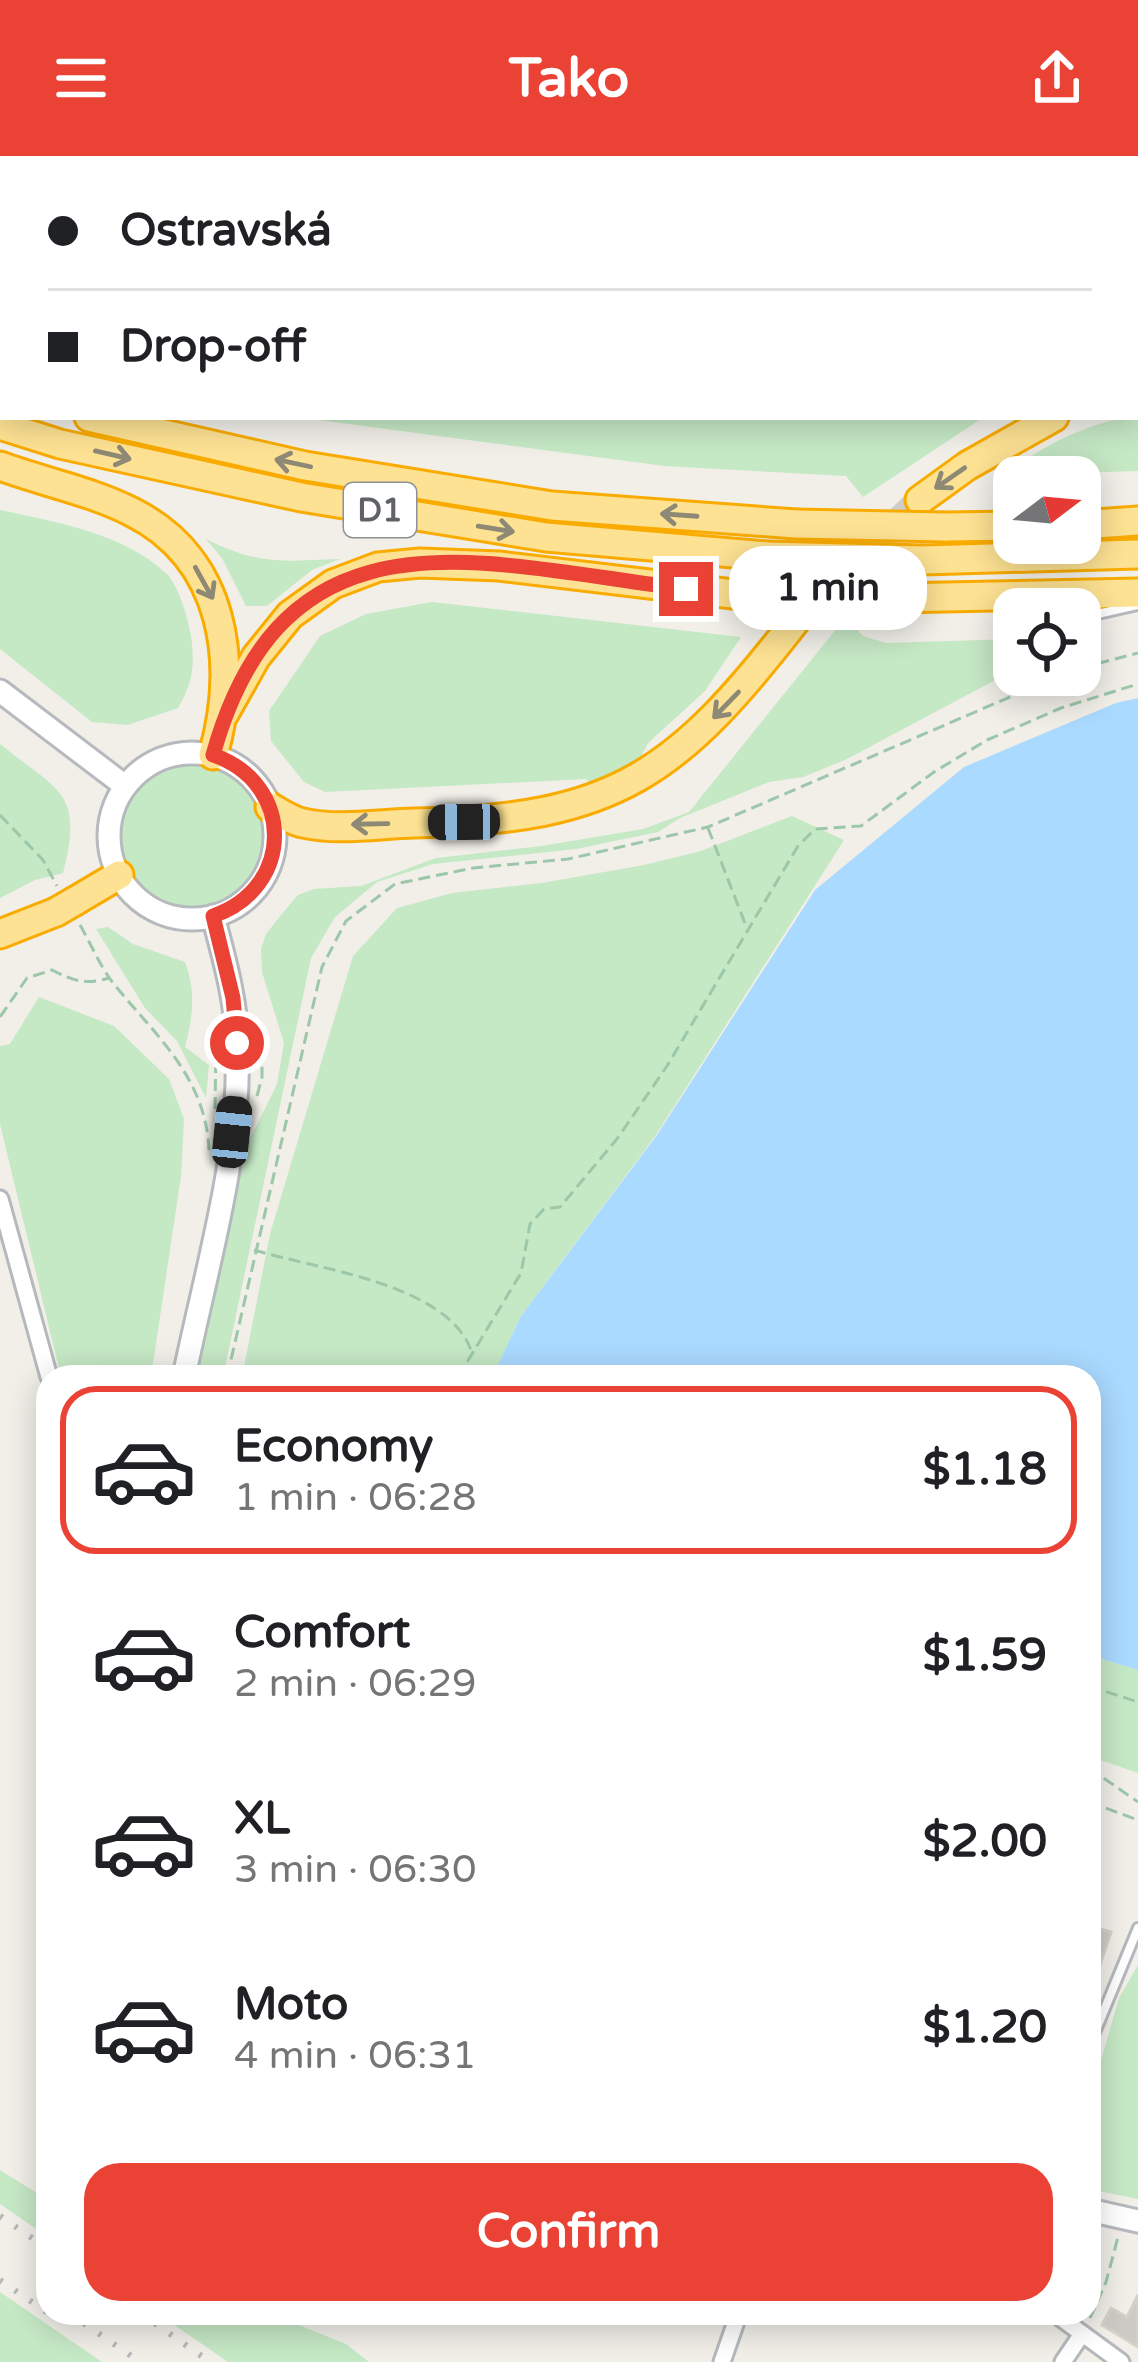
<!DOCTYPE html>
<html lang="en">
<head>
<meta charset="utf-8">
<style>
  body { margin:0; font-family:"Varela Round",sans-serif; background:#f6f6f6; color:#202124; height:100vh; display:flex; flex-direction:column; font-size:45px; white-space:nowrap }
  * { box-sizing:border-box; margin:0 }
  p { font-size:39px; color:#757577 }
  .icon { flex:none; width:66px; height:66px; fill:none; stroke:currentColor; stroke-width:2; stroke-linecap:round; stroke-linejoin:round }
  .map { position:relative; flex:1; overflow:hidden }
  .side { position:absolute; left:36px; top:1209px; width:1065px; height:960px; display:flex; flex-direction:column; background:#fff; border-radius:36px; box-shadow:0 6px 30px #0003 }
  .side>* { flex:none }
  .guide { position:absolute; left:0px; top:0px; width:1140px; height:264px; box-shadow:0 6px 30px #0003; display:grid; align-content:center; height:264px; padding:0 48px; background:#fff }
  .needle { width:78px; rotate:74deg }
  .buttons { position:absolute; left:993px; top:300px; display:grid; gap:24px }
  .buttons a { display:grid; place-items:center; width:108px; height:108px; border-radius:24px; background:#fff; box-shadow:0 6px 30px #0003; font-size:60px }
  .end { position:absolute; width:54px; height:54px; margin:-27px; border:15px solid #ea4335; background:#fff; box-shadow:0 0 0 6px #fff }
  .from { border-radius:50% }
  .bubble { position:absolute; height:84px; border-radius:36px; background:#fff; box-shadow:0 6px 30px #0003; font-size:39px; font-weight:700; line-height:84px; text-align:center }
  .car { position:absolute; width:36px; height:72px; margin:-36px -18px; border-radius:15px; box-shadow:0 0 9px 3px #0007; background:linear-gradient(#222 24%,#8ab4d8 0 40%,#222 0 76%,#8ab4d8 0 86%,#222 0) }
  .guide b { display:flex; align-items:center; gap:42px; height:114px; font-size:45px }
  .guide b+b { border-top:3px solid #e0e0e0 }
  .guide i { width:30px; height:30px; background:#202124 }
  ul { padding:21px 0 0; list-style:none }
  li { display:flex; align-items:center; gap:36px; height:168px; margin:0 24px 18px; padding:0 24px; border:6px solid transparent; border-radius:36px }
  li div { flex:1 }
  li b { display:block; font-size:45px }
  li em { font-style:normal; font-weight:700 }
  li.current { border-color:#ea4335 }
  li>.icon { width:108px; height:108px; stroke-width:1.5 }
  .action { display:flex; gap:24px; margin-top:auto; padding:24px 48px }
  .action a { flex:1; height:138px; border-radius:36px; background:#ea4335; color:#fff; font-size:48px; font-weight:700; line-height:138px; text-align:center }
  header { display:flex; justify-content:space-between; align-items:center; height:156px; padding:0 48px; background:#ea4335; color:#fff; font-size:54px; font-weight:700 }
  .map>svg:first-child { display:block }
  .green { fill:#c5e8c5 }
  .water { fill:#aadaff }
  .building { fill:#cccac5; stroke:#d6d1c6; stroke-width:3 }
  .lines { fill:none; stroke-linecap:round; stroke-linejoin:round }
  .highway-tunnel { stroke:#ccccc8; stroke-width:27; stroke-dasharray:27 14; stroke-linecap:butt }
  .lane-casing { stroke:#b5b8bc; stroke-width:14 }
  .street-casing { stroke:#b5b8bc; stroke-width:21 }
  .secondary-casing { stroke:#b6babf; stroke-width:27 }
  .highway-casing { stroke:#f9ab00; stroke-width:33 }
  .path { stroke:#9cc7a9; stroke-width:3; stroke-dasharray:12 6; stroke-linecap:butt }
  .lane { stroke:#fff; stroke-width:8 }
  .street { stroke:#fff; stroke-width:15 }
  .secondary { stroke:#fff; stroke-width:21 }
  .highway { stroke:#fde293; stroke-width:27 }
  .rail { stroke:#b6b7b8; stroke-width:6; stroke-dasharray:3 15; stroke-linecap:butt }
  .highway-bridge-casing { stroke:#f9ab00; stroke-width:33; stroke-linecap:butt }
  .highway-bridge { stroke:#fde293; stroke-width:27 }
  .oneway { stroke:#8e8975 }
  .route { stroke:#ea4335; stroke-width:15 }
  .labels { text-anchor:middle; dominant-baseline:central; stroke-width:12; stroke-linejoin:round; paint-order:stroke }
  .shield { fill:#fff; stroke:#8f9295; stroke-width:3 }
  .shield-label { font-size:33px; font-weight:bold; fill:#5f6368 }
</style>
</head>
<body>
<header><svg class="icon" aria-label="menu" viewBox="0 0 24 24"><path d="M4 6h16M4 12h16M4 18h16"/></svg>Tako<svg class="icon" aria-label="share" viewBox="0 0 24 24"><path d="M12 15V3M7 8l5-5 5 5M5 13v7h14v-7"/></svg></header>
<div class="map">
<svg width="1138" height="2206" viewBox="0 0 1138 2206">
  <rect width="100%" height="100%" fill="#f1efe8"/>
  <!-- green -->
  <path class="green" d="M601 0H1138V195L1137 3H574Z
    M1138 250V315L1006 319C1034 293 1099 261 1137 261Z
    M296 261H984L863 341 846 320 664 310Z
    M0 354C55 366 124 377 167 418 179 431 188 462 191 480 195 509 193 526 178 552L128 569 92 566 0 493Z
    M206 383C260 410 282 405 340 403L312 414 267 450H246L222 402Z
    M432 446 741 481 705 535 648 587 632 618 592 636 587 623 325 636 304 626 271 585 269 555 320 480 366 458Z
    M846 461 863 480 886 487 1014 483V514L845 604 803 621 769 626 680 662 658 676 576 693 433 708 377 726 335 761 311 802 223 1221H196L247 989 277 928 284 887 262 816 261 793 266 778 286 753 298 739 314 733 361 730 436 702 542 690 643 673 689 656Z
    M0 588C59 636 84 635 63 717L35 724 0 742Z
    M118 680a72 72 0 1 1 144 0a72 72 0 1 1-144 0Z
    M792 660 844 684 656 979 521 1160 492 1221H242L270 1078 353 800 397 752 452 737 542 727 644 709 701 695Z
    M108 771 133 788 185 806C196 835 193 861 185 891L209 909 206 942 177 885 145 852 96 773Z
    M39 841 114 870 169 923 184 963 181 1020 151 1221H61L0 968V890L10 888Z
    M1089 1499 1138 1514V1617L1089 1600Z
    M1138 1809V2043L1089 2033V1946L1119 1842Z
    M0 2014 48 2044V2081L0 2048Z
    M0 2136 102 2206H0Z
    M157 2157H269L346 2188 369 2206H228Z"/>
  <!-- water -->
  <path class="water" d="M34 0H601L59 3Z
    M1138 542V1514L1089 1499V1221H492L521 1160 657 979 815 734 964 611 1116 547Z"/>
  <!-- building -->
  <path class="building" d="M1097 1772 1111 1776 1091 1835 1089 1775 1095 1777Z
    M1138 2139V2191L1102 2169 1111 2152 1127 2161Z"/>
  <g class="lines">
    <!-- highway-tunnel -->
    <path class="highway-tunnel" d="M806 452 920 344"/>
    <!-- lane casing -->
    <g class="lane-casing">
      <path id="lane" d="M1080 462 1137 449
        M1089 1891 1138 1772"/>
    </g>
    <!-- street casing -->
    <g class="street-casing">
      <path id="street" d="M0 1043 49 1221
        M1054 2157 1121 2206
        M722 2206 739 2157
        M1063 2206 1082 2178"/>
    </g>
    <!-- secondary casing -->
    <g class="secondary-casing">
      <path id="secondary" d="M0 535 125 630
        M109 680a83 83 0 1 1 166 0a83 83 0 1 1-166 0Z
        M184 1221C206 1112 242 998 237 886 236 843 224 802 213 760
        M1089 2054 1138 2065"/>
    </g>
    <!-- highway casing -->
    <g class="highway-casing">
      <path id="highway" d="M1137 224 1138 223
        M0 232 3 233
        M89 261 305 310 552 350 796 368
        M0 269 60 288 301 341 546 381 767 400
        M0 310C43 326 91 335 132 356 226 403 239 508 213 599
        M920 344 967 310 1054 261
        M1080 369 1138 365
        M945 371 1014 370
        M923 404 1138 398
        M896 442 1138 437
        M224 558 256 501 290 459 333 428 378 411 420 407 499 410 733 438
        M270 651C280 657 292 665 303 667 337 675 379 668 414 667 618 664 678 617 800 459
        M75 745 119 719
        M0 778 56 756"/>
    </g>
    <!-- path -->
    <path class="path" d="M1069 3 1075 0
      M0 66 3 68
      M1137 83 1138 82
      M0 125H3
      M0 188 3 189
      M1080 512 1138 497
      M0 659 43 704 57 730
      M708 672 746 770
      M80 769C91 788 100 810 113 827 156 880 207 922 209 996
      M0 861 27 822 52 814C73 825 86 829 109 822
      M257 940 262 921V890
      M215 953 216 885
      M254 1094C316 1113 446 1127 471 1194
      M227 1221 322 811 346 765 395 728 473 712 568 703 708 671 1061 519
      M458 1221 521 1117 530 1068 544 1053 560 1051 617 983 667 910 798 690 815 673 861 670 934 616 987 584 1061 552 1138 528
      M1089 1530 1138 1546
      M1089 1612 1138 1646
      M1089 1646 1138 1664
      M1090 2162 1106 2126 1118 2081"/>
    <!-- lane -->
    <use href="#lane" class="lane"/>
    <!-- street -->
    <use href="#street" class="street"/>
    <!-- secondary -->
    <use href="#secondary" class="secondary"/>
    <!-- highway -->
    <use href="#highway" class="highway"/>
    <!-- rail -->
    <path class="rail" d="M0 2060 48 2093
      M0 2124 48 2157
      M69 2157 140 2206
      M140 2157 210 2206"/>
    <!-- highway-bridge casing -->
    <g class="highway-bridge-casing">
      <path id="highway-bridge" d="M796 368 945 371
        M767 400 923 404
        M733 438 896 442
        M56 756 75 745"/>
    </g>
    <!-- highway-bridge -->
    <use href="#highway-bridge" class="highway-bridge"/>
  </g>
  <!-- one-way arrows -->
  <defs><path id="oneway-shaft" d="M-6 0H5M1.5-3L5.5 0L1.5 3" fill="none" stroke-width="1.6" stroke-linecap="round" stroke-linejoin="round" transform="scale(3)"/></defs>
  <g class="oneway">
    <use href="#oneway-shaft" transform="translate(113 299) rotate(13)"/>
    <use href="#oneway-shaft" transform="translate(293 307) rotate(-168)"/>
    <use href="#oneway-shaft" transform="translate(950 322) rotate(145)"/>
    <use href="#oneway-shaft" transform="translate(679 359) rotate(-176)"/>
    <use href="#oneway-shaft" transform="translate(496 373) rotate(9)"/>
    <use href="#oneway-shaft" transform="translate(204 427) rotate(61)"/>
    <use href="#oneway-shaft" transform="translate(726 549) rotate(134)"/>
    <use href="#oneway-shaft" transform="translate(370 668) rotate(179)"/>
  </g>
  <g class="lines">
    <!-- route -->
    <path class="route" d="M237 887 233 842 213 760C295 732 295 627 213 599 285 341 482 408 686 433"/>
  </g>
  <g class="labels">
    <!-- shield labels -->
    <rect class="shield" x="344" y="327" width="72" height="54" rx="9"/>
    <g class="shield-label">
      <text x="380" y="354">D1</text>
    </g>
  </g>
</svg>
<div class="buttons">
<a><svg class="needle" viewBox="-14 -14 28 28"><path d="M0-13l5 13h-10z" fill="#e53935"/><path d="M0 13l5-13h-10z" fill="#757577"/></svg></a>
<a><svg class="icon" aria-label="locate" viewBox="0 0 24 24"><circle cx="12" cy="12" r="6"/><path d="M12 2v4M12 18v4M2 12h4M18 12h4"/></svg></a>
</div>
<i class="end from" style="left:237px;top:887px"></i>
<i class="end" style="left:686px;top:433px"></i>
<div class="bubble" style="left:729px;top:390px;width:198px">1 min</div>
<i class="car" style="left:464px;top:666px;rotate:269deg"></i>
<i class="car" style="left:232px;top:976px;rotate:6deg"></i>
<div class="guide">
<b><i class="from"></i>Ostravská</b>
<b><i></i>Drop-off</b>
</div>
<section class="side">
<ul>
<li class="current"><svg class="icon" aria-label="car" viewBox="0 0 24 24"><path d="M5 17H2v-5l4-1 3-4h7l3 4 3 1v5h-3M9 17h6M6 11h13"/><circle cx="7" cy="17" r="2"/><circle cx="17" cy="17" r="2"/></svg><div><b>Economy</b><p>1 min · 06:28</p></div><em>$1.18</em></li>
<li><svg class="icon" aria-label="car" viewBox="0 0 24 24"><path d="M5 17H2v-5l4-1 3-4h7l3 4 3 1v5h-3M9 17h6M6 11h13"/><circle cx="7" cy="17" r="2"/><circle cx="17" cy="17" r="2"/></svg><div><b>Comfort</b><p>2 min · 06:29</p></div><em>$1.59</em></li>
<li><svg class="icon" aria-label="car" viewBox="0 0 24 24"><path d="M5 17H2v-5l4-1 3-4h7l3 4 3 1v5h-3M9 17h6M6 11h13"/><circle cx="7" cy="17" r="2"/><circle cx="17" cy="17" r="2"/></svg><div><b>XL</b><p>3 min · 06:30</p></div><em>$2.00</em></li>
<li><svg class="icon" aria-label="car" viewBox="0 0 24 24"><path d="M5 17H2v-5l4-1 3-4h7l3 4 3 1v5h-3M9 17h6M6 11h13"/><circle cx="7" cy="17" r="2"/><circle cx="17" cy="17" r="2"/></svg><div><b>Moto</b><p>4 min · 06:31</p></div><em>$1.20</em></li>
</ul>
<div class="action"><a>Confirm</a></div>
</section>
</div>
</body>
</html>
